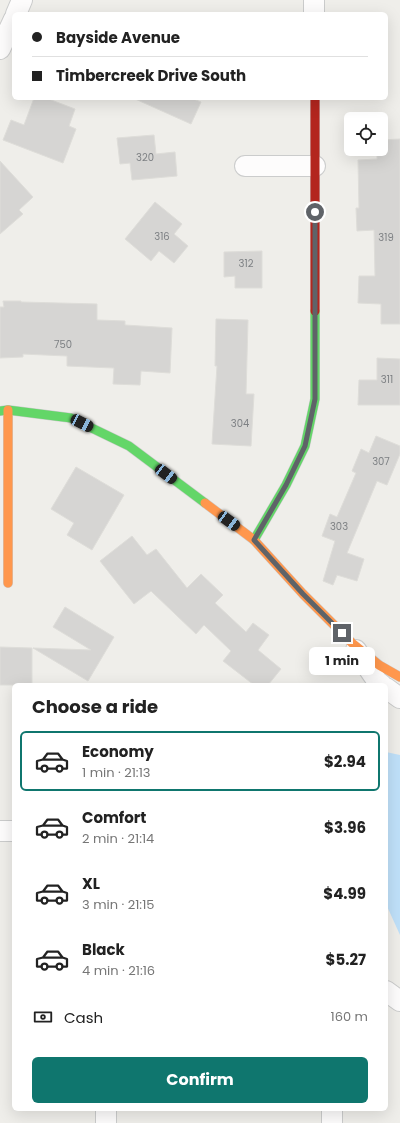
<!DOCTYPE html>
<html lang="en">
<head>
<meta charset="utf-8">
<style>
  body { margin:0; font-family:Poppins,sans-serif; background:#f6f6f6; color:#222; height:100vh; display:flex; flex-direction:column; font-size:15px; white-space:nowrap }
  * { box-sizing:border-box; margin:0 }
  p { font-size:13px; color:#767676 }
  .icon { flex:none; width:22px; height:22px; fill:none; stroke:currentColor; stroke-width:2; stroke-linecap:round; stroke-linejoin:round }
  .map { position:relative; flex:1; overflow:hidden }
  .panel { position:absolute; left:12px; top:683px; width:376px; height:428px; display:flex; flex-direction:column; background:#fff; border-radius:6px; box-shadow:0 4px 16px #0002 }
  .panel>* { flex:none }
  .banner { position:absolute; left:12px; top:12px; width:376px; height:88px; border-radius:6px; box-shadow:0 4px 16px #0002; display:grid; align-content:center; height:88px; padding:0 20px; background:#fff }
  .buttons { position:absolute; left:344px; top:112px; display:grid; gap:8px }
  .buttons a { display:grid; place-items:center; width:44px; height:44px; border-radius:6px; background:#fff; box-shadow:0 4px 16px #0002; font-size:20px }
  .end { position:absolute; width:18px; height:18px; margin:-9px; border:5px solid #5f6368; background:#fff; box-shadow:0 0 0 2px #fff }
  .from { border-radius:50% }
  .bubble { position:absolute; height:28px; border-radius:6px; background:#fff; box-shadow:0 4px 16px #0002; font-size:13px; font-weight:700; line-height:28px; text-align:center }
  .car { position:absolute; width:12px; height:24px; margin:-12px -6px; border-radius:5px; box-shadow:0 0 3px 1px #0007; background:linear-gradient(#222 24%,#8ab4d8 0 40%,#222 0 76%,#8ab4d8 0 86%,#222 0) }
  .banner b { display:flex; align-items:center; gap:14px; height:38px; font-size:15px }
  .banner b+b { border-top:1px solid #e0e0e0 }
  .banner i { width:10px; height:10px; background:#222 }
  ul { padding:0; list-style:none }
  li { display:flex; align-items:center; gap:12px; height:60px; margin:0 8px 6px; padding:0 12px; border:2px solid transparent; border-radius:6px }
  li div { flex:1 }
  li b { display:block; font-size:15px }
  li em { font-style:normal; font-weight:700 }
  li.on { border-color:#0f766e }
  li>.icon { width:36px; height:36px; stroke-width:1.5 }
  h2 { padding:0 20px; font-size:18px; line-height:48px }
  .pay { display:flex; align-items:center; gap:10px; height:44px; padding:0 20px; font-size:15px }
  .pay p { margin-inline-start:auto }
  .button { display:flex; gap:8px; margin-top:auto; padding:8px 20px }
  .button a { flex:1; height:46px; border-radius:6px; background:#0f766e; color:#fff; font-size:16px; font-weight:700; line-height:46px; text-align:center }
  .map>svg:first-child { display:block }
  .water { fill:#bfe0f9 }
  .building { fill:#d6d5d3; stroke:#deddd9 }
  .lines { fill:none; stroke-linecap:round; stroke-linejoin:round }
  .street-casing { stroke:#cbcccc; stroke-width:22 }
  .fast-casing { stroke:#cacacb; stroke-width:10 }
  .slow-casing { stroke:#cacacb; stroke-width:10 }
  .jam-casing { stroke:#cacacb; stroke-width:10 }
  .street { stroke:#fdfcfc; stroke-width:20 }
  .fast { stroke:#63d668; stroke-width:9 }
  .slow { stroke:#ff974d; stroke-width:9 }
  .jam { stroke:#b3261e; stroke-width:9 }
  .route { stroke:#5f6368; stroke-width:5 }
  .labels { text-anchor:middle; dominant-baseline:central; stroke-width:3; stroke-linejoin:round; paint-order:stroke }
  .number-label { font-size:10px; fill:#7e8184 }
</style>
</head>
<body>
<div class="map">
<svg width="400" height="1123" viewBox="0 0 400 1123">
  <rect width="100%" height="100%" fill="#efeeea"/>
  <!-- water -->
  <path class="water" d="M386 752 400 755V935L386 904Z"/>
  <!-- building -->
  <path class="building" d="M34 98H46L75 109 69 126 76 129 63 163 3 140 11 120 24 125Z
    M133 98H191L201 102 191 124Z
    M154 135 156 154 175 152 177 176 132 180 130 163 120 164 117 138Z
    M400 139V324H381V304L358 303 359 276H375L374 230 357 231 356 208H359L358 160 377 159V149H381V140Z
    M0 161 33 197 19 210 23 214 0 234Z
    M155 202 182 224 174 234 188 246 174 263 159 251 151 261 125 239Z
    M262 251V288H235V276L224 277V252Z
    M3 301H21V302L97 304V320L125 321V325L172 328 170 373 141 371 140 385 113 384 114 368 67 366V356L23 354V357L0 358V307H4Z
    M216 319 248 320 246 394H254L251 446 212 444 217 366H215Z
    M377 358 400 359V405H358L359 380H377Z
    M376 436 400 446V454L387 485 377 481 347 553 364 559 357 581 337 575 333 585 323 581 335 541 322 536 330 514 337 517 356 473 352 471 361 449 369 453Z
    M76 467 124 495 92 550 67 535 74 523 51 509Z
    M132 536 147 555 156 549 187 588 201 574 223 595 215 603 246 632 253 623 269 635 258 650 281 669 268 685H254L223 661 231 651 204 625 196 634 151 591 134 604 100 561Z
    M65 607 114 637 88 681 33 648 91 650 53 627Z
    M0 647 32 648V685H0Z"/>
  <g class="lines">
    <!-- street casing -->
    <g class="street-casing">
      <path id="street" d="M314 0V14
        M16 14 22 0
        M0 49 14 19
        M245 166H315
        M356 650 377 681 382 685
        M386 688 400 698
        M0 831H14
        M386 991 400 1001
        M106 1109V1123
        M332 1109V1123"/>
    </g>
    <!-- fast casing -->
    <g class="fast-casing">
      <path id="fast" d="M0 411 8 410 71 418 129 446 205 503
        M254 540 286 485 305 446 315 399V311"/>
    </g>
    <!-- slow casing -->
    <g class="slow-casing">
      <path id="slow" d="M8 410V583
        M205 503 254 540 303 594 352 643 379 665 400 677"/>
    </g>
    <!-- jam casing -->
    <g class="jam-casing">
      <path id="jam" d="M315 98V311"/>
    </g>
    <!-- street -->
    <use href="#street" class="street"/>
    <!-- fast -->
    <use href="#fast" class="fast"/>
    <!-- slow -->
    <use href="#slow" class="slow"/>
    <!-- jam -->
    <use href="#jam" class="jam"/>
  </g>
  <g class="lines">
    <!-- route -->
    <path class="route" d="M315 212V399L305 446 286 485 254 540 303 594 342 633"/>
  </g>
  <g class="labels">
    <!-- number labels -->
    <g class="number-label">
      <text x="145" y="157">320</text>
      <text x="162" y="236">316</text>
      <text x="386" y="237">319</text>
      <text x="246" y="263">312</text>
      <text x="63" y="344">750</text>
      <text x="387" y="379">311</text>
      <text x="240" y="423">304</text>
      <text x="381" y="461">307</text>
      <text x="339" y="526">303</text>
    </g>
  </g>
</svg>
<div class="buttons">
<a><svg class="icon" aria-label="locate" viewBox="0 0 24 24"><circle cx="12" cy="12" r="6"/><path d="M12 2v4M12 18v4M2 12h4M18 12h4"/></svg></a>
</div>
<i class="end from" style="left:315px;top:212px"></i>
<i class="end" style="left:342px;top:633px"></i>
<div class="bubble" style="left:309px;top:647px;width:66px">1 min</div>
<i class="car" style="left:82px;top:423px;rotate:117deg"></i>
<i class="car" style="left:166px;top:474px;rotate:127deg"></i>
<i class="car" style="left:229px;top:521px;rotate:126deg"></i>
<div class="banner">
<b><i class="from"></i>Bayside Avenue</b>
<b><i></i>Timbercreek Drive South</b>
</div>
<section class="panel">
<h2>Choose a ride</h2>
<ul>
<li class="on"><svg class="icon" aria-label="car" viewBox="0 0 24 24"><path d="M5 17H2v-5l4-1 3-4h7l3 4 3 1v5h-3M9 17h6M6 11h13"/><circle cx="7" cy="17" r="2"/><circle cx="17" cy="17" r="2"/></svg><div><b>Economy</b><p>1 min · 21:13</p></div><em>$2.94</em></li>
<li><svg class="icon" aria-label="car" viewBox="0 0 24 24"><path d="M5 17H2v-5l4-1 3-4h7l3 4 3 1v5h-3M9 17h6M6 11h13"/><circle cx="7" cy="17" r="2"/><circle cx="17" cy="17" r="2"/></svg><div><b>Comfort</b><p>2 min · 21:14</p></div><em>$3.96</em></li>
<li><svg class="icon" aria-label="car" viewBox="0 0 24 24"><path d="M5 17H2v-5l4-1 3-4h7l3 4 3 1v5h-3M9 17h6M6 11h13"/><circle cx="7" cy="17" r="2"/><circle cx="17" cy="17" r="2"/></svg><div><b>XL</b><p>3 min · 21:15</p></div><em>$4.99</em></li>
<li><svg class="icon" aria-label="car" viewBox="0 0 24 24"><path d="M5 17H2v-5l4-1 3-4h7l3 4 3 1v5h-3M9 17h6M6 11h13"/><circle cx="7" cy="17" r="2"/><circle cx="17" cy="17" r="2"/></svg><div><b>Black</b><p>4 min · 21:16</p></div><em>$5.27</em></li>
</ul>
<div class="pay"><svg class="icon" aria-label="cash" viewBox="0 0 24 24"><path d="M3 7h18v10H3z"/><circle cx="12" cy="12" r="2"/></svg>Cash<p>160 m</p></div>
<div class="button"><a>Confirm</a></div>
</section>
</div>
</body>
</html>
